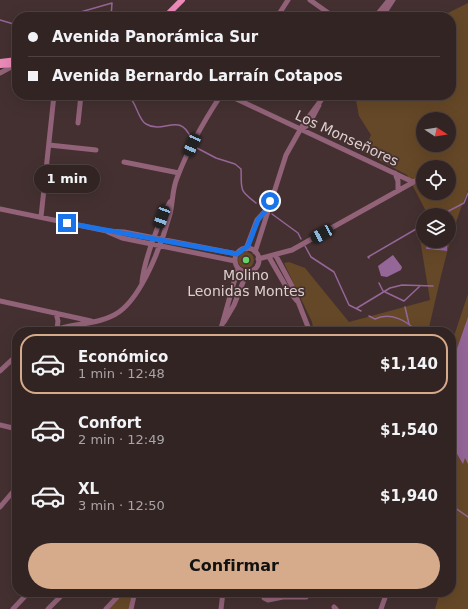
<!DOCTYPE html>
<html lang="es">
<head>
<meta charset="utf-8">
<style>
  body { margin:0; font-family:"DejaVu Sans",sans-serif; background:#3e3031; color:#f1f3f6; height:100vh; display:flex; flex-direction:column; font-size:15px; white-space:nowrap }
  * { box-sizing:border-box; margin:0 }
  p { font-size:13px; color:#a9a4a6 }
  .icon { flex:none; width:22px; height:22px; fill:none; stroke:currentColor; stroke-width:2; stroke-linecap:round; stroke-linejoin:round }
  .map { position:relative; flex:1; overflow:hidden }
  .sheet { position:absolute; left:12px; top:327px; width:444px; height:270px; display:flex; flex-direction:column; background:#332424; border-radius:16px; box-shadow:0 4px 16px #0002,0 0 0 1px #4e4141 }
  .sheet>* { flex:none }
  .top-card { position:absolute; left:12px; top:12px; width:444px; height:88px; border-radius:16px; box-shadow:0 4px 16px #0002,0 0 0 1px #4e4141; display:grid; align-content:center; height:88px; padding:0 16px; background:#332424 }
  .needle { width:26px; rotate:102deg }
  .fabs { position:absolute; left:416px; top:112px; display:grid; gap:8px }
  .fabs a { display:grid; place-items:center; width:40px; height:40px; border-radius:50%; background:#332424; box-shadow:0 4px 16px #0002,0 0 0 1px #4e4141; font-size:20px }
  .end { position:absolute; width:18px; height:18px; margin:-9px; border:5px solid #1a73e8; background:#fff; box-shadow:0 0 0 2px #fff }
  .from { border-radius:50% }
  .bubble { position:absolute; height:28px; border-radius:14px; background:#332424; box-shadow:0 4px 16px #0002,0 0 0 1px #4e4141; font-size:13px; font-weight:700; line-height:28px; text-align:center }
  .car { position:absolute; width:12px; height:24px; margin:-12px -6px; border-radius:5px; box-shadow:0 0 3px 1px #0007; background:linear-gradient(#222 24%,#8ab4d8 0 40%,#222 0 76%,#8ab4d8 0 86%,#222 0) }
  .top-card b { display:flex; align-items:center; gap:14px; height:38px; font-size:15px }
  .top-card b+b { border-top:1px solid #4e4141 }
  .top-card i { width:10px; height:10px; background:#f1f3f6 }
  ul { padding:7px 0 0; list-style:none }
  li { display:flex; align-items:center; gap:12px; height:60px; margin:0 8px 6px; padding:0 8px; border:2px solid transparent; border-radius:16px }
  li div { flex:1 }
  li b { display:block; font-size:15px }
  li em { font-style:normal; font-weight:700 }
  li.selected { border-color:#d6ab8b }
  li>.icon { width:36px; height:36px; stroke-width:1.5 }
  .primary-button { display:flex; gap:8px; margin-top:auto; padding:8px 16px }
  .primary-button a { flex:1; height:46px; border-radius:24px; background:#d6ab8b; color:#111; font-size:16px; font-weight:700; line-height:46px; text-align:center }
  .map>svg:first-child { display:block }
  .green { fill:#654827; fill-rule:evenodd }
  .water { fill:#956698 }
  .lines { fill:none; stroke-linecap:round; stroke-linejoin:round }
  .stream { stroke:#956698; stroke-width:1.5 }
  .minor { stroke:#926278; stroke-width:5 }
  .major { stroke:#ec8ab9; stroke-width:6 }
  .route { stroke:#1a73e8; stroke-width:5 }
  .poi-dot { fill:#62d469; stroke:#443030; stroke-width:1.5 }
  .labels { text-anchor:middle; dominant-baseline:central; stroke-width:3.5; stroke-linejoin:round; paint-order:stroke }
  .street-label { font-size:14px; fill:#ddcfcf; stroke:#443030 }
  .poi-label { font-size:14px; fill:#ddcfcf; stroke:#443030 }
</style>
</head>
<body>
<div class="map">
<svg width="468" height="609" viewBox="0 0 468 609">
  <rect width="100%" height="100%" fill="#443030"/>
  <!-- green -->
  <path class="green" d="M468 3V190C449 235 439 285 428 332H314L312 322 284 263 289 262 305 268 349 322 430 300 418 227 423 224V241H427L426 249 447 251 449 241V215H428L407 175 364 152 371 135 359 116 355 95H451V17H440ZM423 119H449V145H423ZM423 167H449V193H423Z
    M238 260a8 8 0 1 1 16 0a8 8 0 1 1-16 0Z
    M468 294V609H435L440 592H451V345Z
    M127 593 131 598 129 609H109L124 594Z"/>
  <!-- water -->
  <path class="water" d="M427 241H448L447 251 426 249Z
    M393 255 402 267 401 270 387 277 381 276 378 266Z
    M468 317V464L465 458 463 464 454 449 451 448V366Z"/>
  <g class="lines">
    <!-- stream -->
    <path class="stream" d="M63 17 112 3 111 17
      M0 20 17 25
      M128 95C137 103 138 120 146 124 164 135 179 111 191 138
      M195 147 216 158 235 164 241 169C242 190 238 189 256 203
      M272 214 298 233 301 239
      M441 215 464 203 468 193
      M305 246 311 257 334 272 349 305 361 311
      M369 258 368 257 423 225
      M379 283 383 291 404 301 420 286
      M405 307 409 324
      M357 308 390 288 402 285 433 286
      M369 316 375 319C390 312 407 320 417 332
      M451 505 468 517"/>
    <!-- minor -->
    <path class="minor" d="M310 0 334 17
      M277 17 288 0
      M375 17 389 0
      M382 17 393 0
      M0 73 15 65
      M228 95 413 182
      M78 123 81 95
      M301 130 309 124 319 105
      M49 145 96 150
      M124 162 179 173
      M395 173 398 181V191
      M0 209 107 231 124 232 237 254
      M41 217 54 95
      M108 232 122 238 235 261
      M235 260a12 12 0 1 1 24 0a12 12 0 1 1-24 0Z
      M246 249 257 220 267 209
      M255 252 286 155 304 123 325 95
      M276 256 292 286 310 332
      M269 257 288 290 297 301
      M258 259 292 250 419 179
      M142 282C144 261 159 220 170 202
      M0 301 91 321
      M56 313 58 321 57 329
      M224 322 234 305 247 272
      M49 332C71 322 99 326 119 312 143 295 162 243 170 214 173 202 172 190 177 178 188 149 204 121 221 95
      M220 332 238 268
      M0 371 17 355
      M0 425 17 429
      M0 507 17 487
      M131 592 134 596 131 609
      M262 592 264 598 268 600 283 597H306
      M334 607 336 609
      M13 609 29 592
      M48 609 65 592
      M106 609 122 592
      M221 609 223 592
      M381 609 387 592"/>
    <!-- major -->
    <path class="major" d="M165 17 182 0
      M0 62 17 60
      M0 65 17 64"/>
  </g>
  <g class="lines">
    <!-- route -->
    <path class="route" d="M67 223 237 254 248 246 258 220 267 209 270 201"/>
  </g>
  <!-- markers -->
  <circle class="poi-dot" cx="246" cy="260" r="4"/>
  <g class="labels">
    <!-- street labels -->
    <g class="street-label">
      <text transform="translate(347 138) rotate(25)">Los Monseñores</text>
    </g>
    <!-- poi labels -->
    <g class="poi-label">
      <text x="246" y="275">Molino<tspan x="246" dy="16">Leonidas Montes</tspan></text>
    </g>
  </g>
</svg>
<div class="fabs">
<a><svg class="needle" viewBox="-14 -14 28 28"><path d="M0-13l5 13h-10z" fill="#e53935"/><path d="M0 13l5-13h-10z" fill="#a9a4a6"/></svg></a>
<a><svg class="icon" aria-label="locate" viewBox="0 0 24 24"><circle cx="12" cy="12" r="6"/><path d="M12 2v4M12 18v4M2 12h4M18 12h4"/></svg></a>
<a><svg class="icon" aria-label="layers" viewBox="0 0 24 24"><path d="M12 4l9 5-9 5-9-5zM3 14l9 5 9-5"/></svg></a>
</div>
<i class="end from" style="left:270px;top:201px"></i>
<i class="end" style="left:67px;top:223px"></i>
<div class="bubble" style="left:34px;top:165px;width:66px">1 min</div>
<i class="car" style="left:192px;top:145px;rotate:204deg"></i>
<i class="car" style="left:162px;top:217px;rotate:200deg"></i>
<i class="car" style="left:322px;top:234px;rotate:241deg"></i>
<div class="top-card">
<b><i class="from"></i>Avenida Panorámica Sur</b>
<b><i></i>Avenida Bernardo Larraín Cotapos</b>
</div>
<section class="sheet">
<ul>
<li class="selected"><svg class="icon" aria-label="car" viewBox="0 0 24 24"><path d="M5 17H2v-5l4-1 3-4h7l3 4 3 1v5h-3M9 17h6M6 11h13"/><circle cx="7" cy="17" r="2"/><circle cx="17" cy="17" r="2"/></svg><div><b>Económico</b><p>1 min · 12:48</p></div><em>$1,140</em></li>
<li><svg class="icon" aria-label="car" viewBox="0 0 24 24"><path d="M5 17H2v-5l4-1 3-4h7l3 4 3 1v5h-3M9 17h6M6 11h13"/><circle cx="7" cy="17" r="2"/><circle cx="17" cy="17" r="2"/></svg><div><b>Confort</b><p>2 min · 12:49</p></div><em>$1,540</em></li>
<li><svg class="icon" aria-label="car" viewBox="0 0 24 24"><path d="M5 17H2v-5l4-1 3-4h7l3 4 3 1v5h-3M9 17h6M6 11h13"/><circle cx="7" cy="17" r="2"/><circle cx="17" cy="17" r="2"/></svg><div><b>XL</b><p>3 min · 12:50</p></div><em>$1,940</em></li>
</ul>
<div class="primary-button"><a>Confirmar</a></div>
</section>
</div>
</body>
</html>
